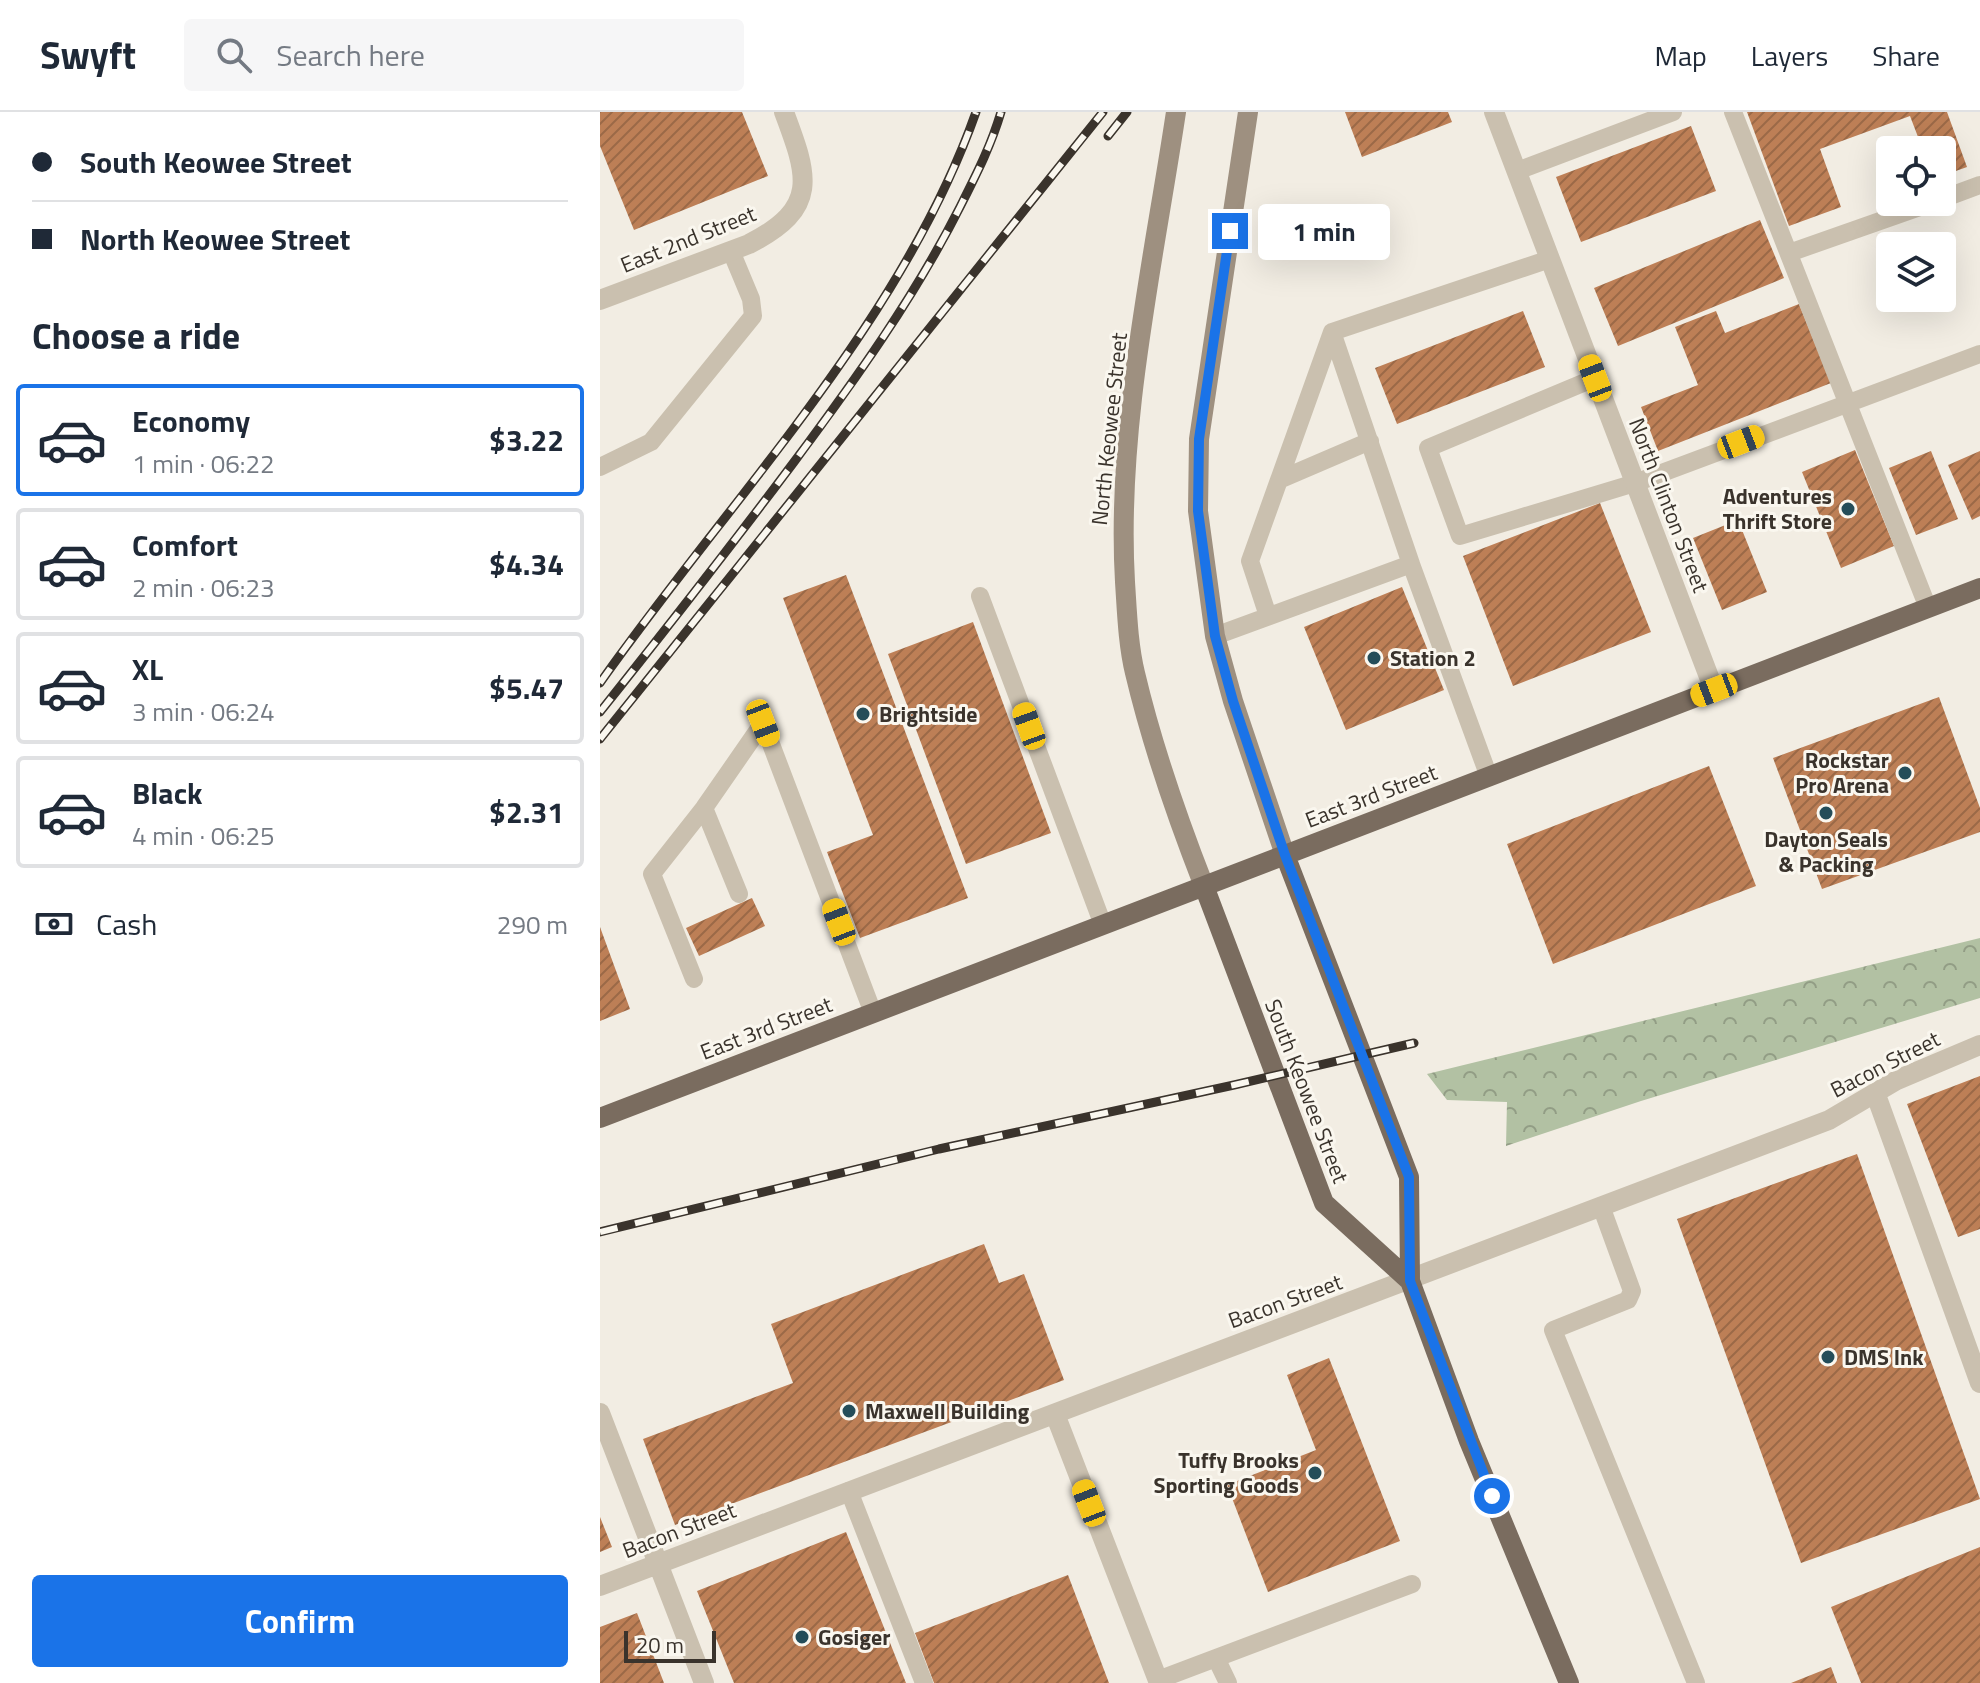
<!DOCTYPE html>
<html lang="en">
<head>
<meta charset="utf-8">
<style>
  body { margin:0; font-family:"Titillium Web",sans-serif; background:#f6f6f7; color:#1f2937; height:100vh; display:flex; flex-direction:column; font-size:30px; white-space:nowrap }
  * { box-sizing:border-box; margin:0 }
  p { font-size:26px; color:#747a83 }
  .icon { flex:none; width:44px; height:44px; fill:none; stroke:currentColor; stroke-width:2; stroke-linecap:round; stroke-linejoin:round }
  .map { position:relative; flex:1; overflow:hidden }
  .side { display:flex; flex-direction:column; background:#fff; width:600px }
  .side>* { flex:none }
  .guide { display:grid; align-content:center; height:176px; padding:0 32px; background:#fff }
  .controls { position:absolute; left:1276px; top:24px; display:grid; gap:16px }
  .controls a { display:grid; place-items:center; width:80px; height:80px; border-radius:8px; background:#fff; box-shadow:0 8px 32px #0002; font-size:40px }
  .scale { position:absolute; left:24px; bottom:20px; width:92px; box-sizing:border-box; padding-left:8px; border:4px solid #3a332c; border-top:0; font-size:22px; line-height:28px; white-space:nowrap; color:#3a332c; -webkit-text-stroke:6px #faf7ef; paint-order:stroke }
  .end { position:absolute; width:36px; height:36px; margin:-18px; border:10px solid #1a73e8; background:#fff; box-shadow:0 0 0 4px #fff }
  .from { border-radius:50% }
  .bubble { position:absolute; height:56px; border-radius:8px; background:#fff; box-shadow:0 8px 32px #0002; font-size:26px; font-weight:700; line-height:56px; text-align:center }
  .car { position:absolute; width:24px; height:48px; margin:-24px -12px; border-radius:10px; box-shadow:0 0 6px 2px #0007; background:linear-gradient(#f5c518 24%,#345 0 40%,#f5c518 0 76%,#345 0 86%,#f5c518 0) }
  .guide b { display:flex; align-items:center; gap:28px; height:76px; font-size:30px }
  .guide b+b { border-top:2px solid #e0e1e3 }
  .guide i { width:20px; height:20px; background:#1f2937 }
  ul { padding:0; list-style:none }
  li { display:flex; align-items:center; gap:24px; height:112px; margin:0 16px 12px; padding:0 16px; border:4px solid #e0e1e3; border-radius:8px }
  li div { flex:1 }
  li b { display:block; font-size:30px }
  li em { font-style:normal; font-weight:700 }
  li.selected { border-color:#1a73e8 }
  li>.icon { width:72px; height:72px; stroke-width:1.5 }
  h2 { padding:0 32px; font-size:36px; line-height:96px }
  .pay { display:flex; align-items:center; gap:20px; height:88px; padding:0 32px; font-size:30px }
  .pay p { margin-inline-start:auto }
  .primary-button { display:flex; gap:16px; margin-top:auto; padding:16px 32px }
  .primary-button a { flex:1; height:92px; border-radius:8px; background:#1a73e8; color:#fff; font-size:32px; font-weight:700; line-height:92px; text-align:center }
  header { display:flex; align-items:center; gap:48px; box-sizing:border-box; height:112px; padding:0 40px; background:#fff; border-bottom:2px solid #e0e1e3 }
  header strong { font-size:38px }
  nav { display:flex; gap:44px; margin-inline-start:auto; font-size:28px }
  .search { width:560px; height:72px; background:#f6f6f7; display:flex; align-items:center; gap:20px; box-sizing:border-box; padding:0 28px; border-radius:8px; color:#747a83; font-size:30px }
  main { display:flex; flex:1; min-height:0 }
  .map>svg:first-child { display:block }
  .forest { fill:url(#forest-crowns) }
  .building { fill:url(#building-hatch) }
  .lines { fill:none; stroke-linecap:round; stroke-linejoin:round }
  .lane { stroke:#cac0af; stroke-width:18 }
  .street { stroke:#cac0af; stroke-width:20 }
  .secondary { stroke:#9e9080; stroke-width:20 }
  .primary { stroke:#7a6c5f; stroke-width:20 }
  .rail-casing { stroke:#3a332c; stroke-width:9 }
  .rail { stroke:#faf7ef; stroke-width:6; stroke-dasharray:18; stroke-linecap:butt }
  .route { stroke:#1a73e8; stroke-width:10 }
  .poi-dot { fill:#244d59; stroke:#faf7ef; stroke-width:3 }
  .labels { text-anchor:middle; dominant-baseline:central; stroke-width:6; stroke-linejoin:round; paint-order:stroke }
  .street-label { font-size:22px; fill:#3a332c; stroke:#faf7ef }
  .poi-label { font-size:22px; font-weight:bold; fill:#3a332c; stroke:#faf7ef; text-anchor:start }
</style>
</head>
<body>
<header>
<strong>Swyft</strong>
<div class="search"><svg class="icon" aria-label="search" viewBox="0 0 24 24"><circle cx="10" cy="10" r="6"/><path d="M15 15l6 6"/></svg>Search here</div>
<nav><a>Map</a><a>Layers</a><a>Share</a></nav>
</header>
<main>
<section class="side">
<div class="guide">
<b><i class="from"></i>South Keowee Street</b>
<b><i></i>North Keowee Street</b>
</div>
<h2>Choose a ride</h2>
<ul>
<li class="selected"><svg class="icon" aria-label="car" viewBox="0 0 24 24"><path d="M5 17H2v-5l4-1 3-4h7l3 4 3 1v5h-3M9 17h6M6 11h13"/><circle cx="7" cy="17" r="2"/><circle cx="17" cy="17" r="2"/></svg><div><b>Economy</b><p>1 min · 06:22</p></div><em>$3.22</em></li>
<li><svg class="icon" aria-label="car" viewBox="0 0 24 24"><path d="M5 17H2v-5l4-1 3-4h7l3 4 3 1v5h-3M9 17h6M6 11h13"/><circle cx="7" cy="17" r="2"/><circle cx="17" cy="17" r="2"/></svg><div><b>Comfort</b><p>2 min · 06:23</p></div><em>$4.34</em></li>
<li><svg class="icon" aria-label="car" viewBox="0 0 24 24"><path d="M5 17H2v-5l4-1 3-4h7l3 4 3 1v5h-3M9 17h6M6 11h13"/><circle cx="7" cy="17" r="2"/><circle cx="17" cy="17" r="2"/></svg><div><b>XL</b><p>3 min · 06:24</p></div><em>$5.47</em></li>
<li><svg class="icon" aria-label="car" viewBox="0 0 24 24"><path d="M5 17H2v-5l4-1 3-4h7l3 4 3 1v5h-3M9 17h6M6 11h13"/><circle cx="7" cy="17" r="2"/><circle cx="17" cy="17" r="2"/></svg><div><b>Black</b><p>4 min · 06:25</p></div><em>$2.31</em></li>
</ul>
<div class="pay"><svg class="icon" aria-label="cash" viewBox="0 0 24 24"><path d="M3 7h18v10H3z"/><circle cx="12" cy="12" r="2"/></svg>Cash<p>290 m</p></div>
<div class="primary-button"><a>Confirm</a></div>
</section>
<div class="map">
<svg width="1380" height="1571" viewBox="0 0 1380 1571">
  <defs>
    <pattern id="forest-crowns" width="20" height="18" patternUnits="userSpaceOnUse" patternTransform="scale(2)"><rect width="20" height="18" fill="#b2c1a3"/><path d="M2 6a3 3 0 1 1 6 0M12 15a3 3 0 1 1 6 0" fill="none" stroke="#929d85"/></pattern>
    <pattern id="building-hatch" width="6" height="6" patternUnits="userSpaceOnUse" patternTransform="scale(2)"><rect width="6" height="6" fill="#bd7f56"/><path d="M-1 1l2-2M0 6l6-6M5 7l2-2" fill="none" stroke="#9b6947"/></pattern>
  </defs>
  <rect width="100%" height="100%" fill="#f2ede3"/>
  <!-- forest -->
  <path class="forest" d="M1380 826V886L1041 989 906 1034 907 990 847 988 827 962Z"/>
  <!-- building -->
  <path class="building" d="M0 0H142L168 64 34 118 0 34Z
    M745 0H848L852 10 762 45Z
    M1147 0H1347L1367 55 1342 64V38H1323L1310 4 1220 37 1241 95 1189 114Z
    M1091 14 1116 79 981 130 956 65Z
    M1160 108 1184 166 1018 234 994 176Z
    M1199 192 1231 271 1058 339 1041 295 1098 273 1075 215 1116 199 1125 221Z
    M923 199 945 255 797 312 775 256Z
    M1255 338 1294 434 1241 456 1202 360Z
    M1331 339 1358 407 1316 423 1289 356Z
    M1380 339V404L1372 408 1348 353Z
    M1000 391 1051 520 913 574 863 444Z
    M1138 408 1167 480 1122 498 1093 426Z
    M246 463 368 786 260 826 227 740 273 723 183 486Z
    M802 475 844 578 746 618 704 515Z
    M373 510 451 721 366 752 288 542Z
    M1339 585 1380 696V720L1222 777 1173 646Z
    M1109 654 1156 774 953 852 907 732Z
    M152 786 165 814 99 844 86 816Z
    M0 815 30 897 0 909Z
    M1380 964V1117L1358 1125 1307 992Z
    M1257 1042 1380 1387 1201 1451 1077 1107Z
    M384 1132 399 1171 424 1162 464 1268 75 1413 43 1327 193 1271 171 1212Z
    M729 1246 800 1429 668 1480 627 1373 716 1338 687 1263Z
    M0 1405 12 1435 0 1440Z
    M246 1420 306 1571H134L97 1479Z
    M1380 1435V1571H1261L1231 1495Z
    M468 1463 509 1571H334L315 1521Z
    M37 1501 64 1571H0V1515Z
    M1231 1555 1237 1571H1191Z"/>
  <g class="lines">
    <!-- lane -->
    <path class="lane" d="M1133 0 1328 496
      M917 59 1073 0
      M1342 87 1380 73
      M1189 141 1334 90
      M732 220 811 452
      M732 220 950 147
      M995 266 828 336 860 424 1035 371 1380 242
      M0 355 51 330 153 204 151 187 131 139
      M679 368 770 329
      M380 484 503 813
      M668 504 650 449 732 220
      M615 524 811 452 889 665
      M104 696 139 782
      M94 867 52 762 104 696 163 611 273 901
      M1001 1094 1032 1179 1028 1188 953 1218 1096 1571
      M249 1379 324 1571
      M616 1546 628 1571
      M558 1568 812 1472"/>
    <!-- street -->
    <path class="street" d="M894 0 1114 578
      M0 188 149 132C220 96 208 64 184 0
      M1276 983 1380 1271
      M0 1301 104 1571
      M455 1302 559 1571
      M0 1474 1229 1008 1297 968 1380 933"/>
    <!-- secondary -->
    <path class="secondary" d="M576 0C553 153 516 316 525 470 527 500 528 532 535 561 552 633 577 705 604 774
      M648 0 599 327 598 399 615 524 633 589 685 743"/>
    <!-- primary -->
    <path class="primary" d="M685 743 809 1065 810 1169 869 1329 969 1571
      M604 774 724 1091 810 1169
      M0 1006 1380 476"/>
    <!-- rail casing -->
    <g class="rail-casing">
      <path id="rail" d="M508 24 527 0
        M0 571C128 389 301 213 376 0
        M0 600C66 517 131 434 194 350 255 268 314 186 360 95 376 63 391 34 401 0
        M0 627 503 0
        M0 1120 339 1037 634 973 814 931"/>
    </g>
    <!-- rail -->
    <use href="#rail" class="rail"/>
  </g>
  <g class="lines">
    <!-- route -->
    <path class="route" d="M630 119 599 327 598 399 615 524 633 589 685 743 809 1065 810 1169 892 1384"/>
  </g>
  <!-- markers -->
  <g class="poi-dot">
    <circle cx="1248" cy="397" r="8"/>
    <circle cx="774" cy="546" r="8"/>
    <circle cx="263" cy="602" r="8"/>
    <circle cx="1305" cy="661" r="8"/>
    <circle cx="1226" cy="701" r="8"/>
    <circle cx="1228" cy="1245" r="8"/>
    <circle cx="249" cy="1299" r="8"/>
    <circle cx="715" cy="1361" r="8"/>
    <circle cx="202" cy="1525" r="8"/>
  </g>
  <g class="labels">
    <!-- street labels -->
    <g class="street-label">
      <text transform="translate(88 127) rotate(-22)">East 2nd Street</text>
      <text transform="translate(509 317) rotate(-84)">North Keowee Street</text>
      <text transform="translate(1069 393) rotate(69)">North Clinton Street</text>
      <text transform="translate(771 684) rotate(-21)">East 3rd Street</text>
      <text transform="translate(166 916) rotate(-21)">East 3rd Street</text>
      <text transform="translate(1285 952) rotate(-27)">Bacon Street</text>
      <text transform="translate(707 979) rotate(69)">South Keowee Street</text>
      <text transform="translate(685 1189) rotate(-20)">Bacon Street</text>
      <text transform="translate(79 1418) rotate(-21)">Bacon Street</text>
    </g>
    <!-- poi labels -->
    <g class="poi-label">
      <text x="1232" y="384" text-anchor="end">Adventures<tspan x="1232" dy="25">Thrift Store</tspan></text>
      <text x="790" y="546">Station 2</text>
      <text x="279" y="602">Brightside</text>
      <text x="1289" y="648" text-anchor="end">Rockstar<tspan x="1289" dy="25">Pro Arena</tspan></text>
      <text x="1226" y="727" text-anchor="middle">Dayton Seals<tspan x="1226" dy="25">&amp; Packing</tspan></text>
      <text x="1244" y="1245">DMS Ink</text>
      <text x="265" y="1299">Maxwell Building</text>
      <text x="699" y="1348" text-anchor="end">Tuffy Brooks<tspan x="699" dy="25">Sporting Goods</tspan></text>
      <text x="218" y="1525">Gosiger</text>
    </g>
  </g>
</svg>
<div class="controls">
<a><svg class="icon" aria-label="locate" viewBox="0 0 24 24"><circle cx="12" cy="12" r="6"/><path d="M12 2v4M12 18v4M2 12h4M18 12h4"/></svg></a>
<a><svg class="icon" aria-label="layers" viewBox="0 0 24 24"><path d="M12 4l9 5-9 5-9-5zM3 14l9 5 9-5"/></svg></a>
</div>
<div class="scale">20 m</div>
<i class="end from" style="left:892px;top:1384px"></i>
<i class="end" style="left:630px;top:119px"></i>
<div class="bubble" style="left:658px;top:92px;width:132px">1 min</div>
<i class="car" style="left:995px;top:266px;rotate:339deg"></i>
<i class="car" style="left:1141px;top:330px;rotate:69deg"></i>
<i class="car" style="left:1114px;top:578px;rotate:249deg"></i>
<i class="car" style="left:163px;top:611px;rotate:159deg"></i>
<i class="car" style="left:429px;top:614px;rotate:340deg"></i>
<i class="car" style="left:239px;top:810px;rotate:339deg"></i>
<i class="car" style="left:489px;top:1391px;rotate:339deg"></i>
</div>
</main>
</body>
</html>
